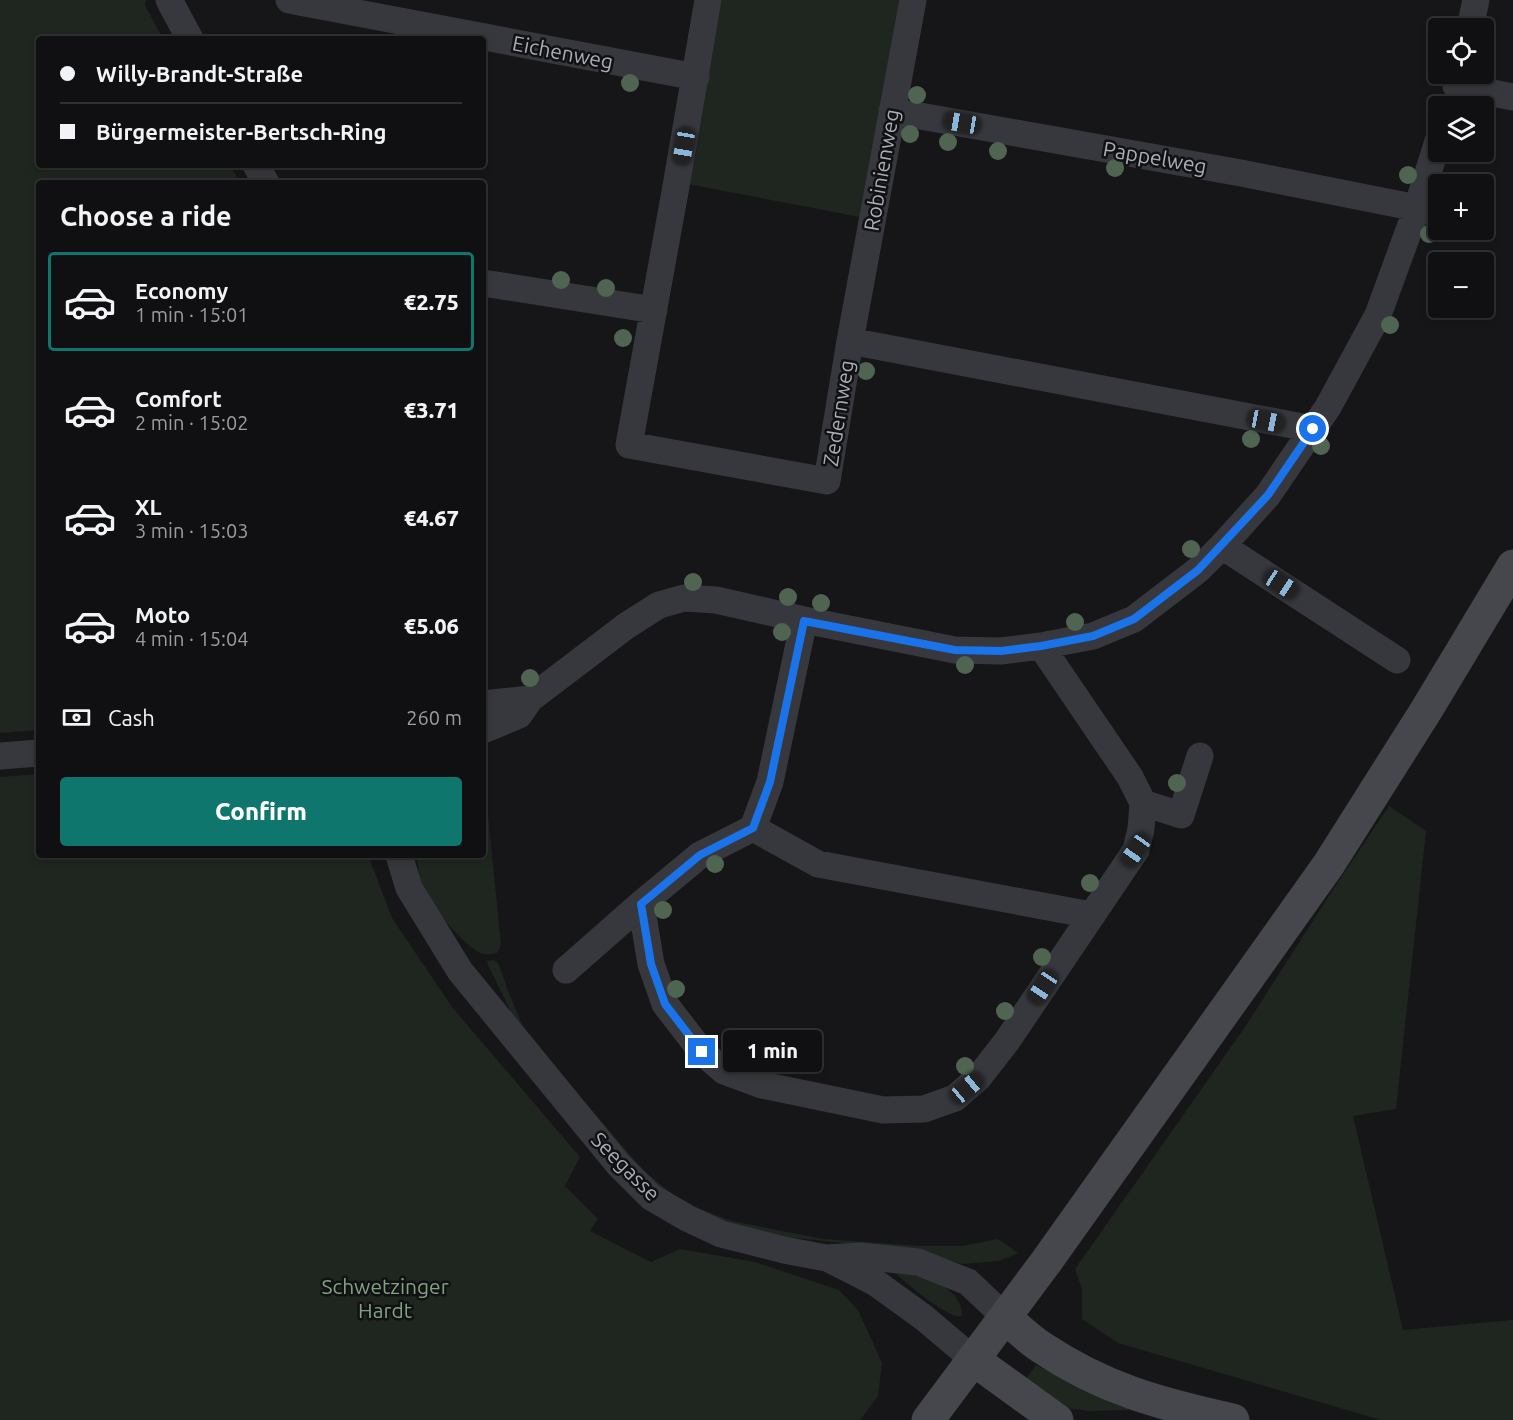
<!DOCTYPE html>
<html lang="en">
<head>
<meta charset="utf-8">
<style>
  body { margin:0; font-family:Ubuntu,sans-serif; background:#1e1e20; color:#f1f3f6; height:100vh; display:flex; flex-direction:column; font-size:22px; white-space:nowrap }
  * { box-sizing:border-box; margin:0 }
  p { font-size:20px; color:#9c9d9f }
  .icon { flex:none; width:33px; height:33px; fill:none; stroke:currentColor; stroke-width:2; stroke-linecap:round; stroke-linejoin:round }
  .map { position:relative; flex:1; overflow:hidden }
  .details { position:absolute; left:36px; top:180px; width:450px; height:678px; display:flex; flex-direction:column; background:#101012; border-radius:6px; box-shadow:0 3px 9px #0003,0 0 0 2px #303032 }
  .details>* { flex:none }
  .banner { position:absolute; left:36px; top:36px; width:450px; height:132px; border-radius:6px; box-shadow:0 3px 9px #0003,0 0 0 2px #303032; display:grid; align-content:center; height:132px; padding:0 24px; background:#101012 }
  .controls { position:absolute; left:1428px; top:18px; display:grid; gap:12px }
  .controls a { display:grid; place-items:center; width:66px; height:66px; border-radius:6px; background:#101012; box-shadow:0 3px 9px #0003,0 0 0 2px #303032; font-size:30px }
  .end { position:absolute; width:27px; height:27px; margin:-14px; border:8px solid #1a73e8; background:#fff; box-shadow:0 0 0 3px #fff }
  .from { border-radius:50% }
  .bubble { position:absolute; height:42px; border-radius:6px; background:#101012; box-shadow:0 3px 9px #0003,0 0 0 2px #303032; font-size:20px; font-weight:800; line-height:42px; text-align:center }
  .car { position:absolute; width:18px; height:36px; margin:-18px -9px; border-radius:8px; box-shadow:0 0 4px 2px #0007; background:linear-gradient(#222 24%,#8ab4d8 0 40%,#222 0 76%,#8ab4d8 0 86%,#222 0) }
  .banner b { display:flex; align-items:center; gap:21px; height:57px; font-size:22px }
  .banner b+b { border-top:2px solid #303032 }
  .banner i { width:15px; height:15px; background:#f1f3f6 }
  ul { padding:0; list-style:none }
  li { display:flex; align-items:center; gap:18px; height:99px; margin:0 12px 9px; padding:0 12px; border:3px solid transparent; border-radius:6px }
  li div { flex:1 }
  li b { display:block; font-size:22px }
  li em { font-style:normal; font-weight:800 }
  li.current { border-color:#0f766e }
  li>.icon { width:54px; height:54px; stroke-width:1.5 }
  h2 { padding:0 24px; font-size:27px; line-height:72px }
  .pay { display:flex; align-items:center; gap:15px; height:66px; padding:0 24px; font-size:22px }
  .pay p { margin-inline-start:auto }
  .action { display:flex; gap:12px; margin-top:auto; padding:12px 24px }
  .action a { flex:1; height:69px; border-radius:6px; background:#0f766e; color:#fff; font-size:24px; font-weight:800; line-height:69px; text-align:center }
  .map>svg:first-child { display:block }
  .green { fill:#1e261f }
  .lines { fill:none; stroke-linecap:round; stroke-linejoin:round }
  .street { stroke:#37383d; stroke-width:27 }
  .secondary { stroke:#45474d; stroke-width:33 }
  .tree { fill:#506452 }
  .route { stroke:#1a73e8; stroke-width:8 }
  .labels { text-anchor:middle; dominant-baseline:central; stroke-width:5; stroke-linejoin:round; paint-order:stroke }
  .street-label { font-size:21px; fill:#a8adb8; stroke:#111113 }
  .park-label { font-size:21px; fill:#7fa381; stroke:#111113 }
</style>
</head>
<body>
<div class="map">
<svg width="1513" height="1420" viewBox="0 0 1513 1420">
  <rect width="100%" height="100%" fill="#161618"/>
  <!-- green -->
  <path class="green" d="M0 0H146L145 5 163 39H39V165H230L240 183H39V730L0 733Z
    M722 0H900L860 217 688 184Z
    M483 765 501 945 497 953C493 954 487 955 483 954 470 951 429 906 424 892 419 881 418 868 417 855H483Z
    M39 774V855H368L392 918 452 1007 580 1157 565 1186 598 1219 590 1231 651 1262 680 1249 755 1262 839 1290 858 1310 882 1363 878 1396 860 1420H0V777Z
    M1389 806 1426 831 1396 1109 1353 1116 1403 1330 1513 1320V1420H1381L1118 1343 1082 1319V1289L1075 1269 1245 1027 1332 891Z
    M494 960 498 963 510 996 523 1026 584 1101 642 1169 672 1194 694 1207 732 1221 823 1239 921 1246H962L998 1239 1018 1253 999 1261 962 1264 940 1257 873 1246 785 1237 731 1224 693 1211 640 1173 520 1030 488 965 487 961Z
    M892 1270C915 1271 964 1286 962 1316 948 1320 904 1281 892 1270Z
    M1036 1365 1128 1406V1410L1089 1411 1058 1407 1023 1383Z"/>
  <g class="lines">
    <!-- street -->
    <path class="street" d="M169 0 190 39
      M289 0 696 77
      M708 0 675 192 629 445 827 481 850 341 913 0
      M1470 28 1476 0
      M1456 86 1513 97
      M892 111 1241 173 1417 208
      M256 165 266 183
      M483 283 654 310
      M850 341 1313 429
      M1222 546 1397 660
      M1041 646 1130 777 1143 803 1141 829 1136 850 1007 1041 979 1077 955 1098 924 1109 883 1110 762 1085 724 1071 702 1052 665 1004 651 964 641 904 700 855 753 828 818 864 1091 915
      M483 704 530 699
      M483 730 519 715 530 699 626 626 659 605 684 598 716 600 804 620 955 650 1001 651 1041 646 1093 636 1134 619 1198 570 1222 546 1268 495 1328 407 1378 315 1417 208 1438 141
      M0 756 39 753
      M1143 803 1181 815 1200 756
      M753 828 770 782 804 620
      M399 855 409 888 460 971 618 1164 651 1197 687 1218 721 1234 784 1250 826 1258 860 1256 918 1262 968 1282 1006 1318
      M566 970 641 904
      M829 1259 876 1283 923 1317 974 1360"/>
    <!-- secondary -->
    <path class="secondary" d="M1006 1318C1017 1328 1029 1339 1041 1347 1103 1389 1161 1404 1233 1420
      M974 1360 1057 1420
      M928 1420 1046 1262 1329 864 1427 709 1513 566"/>
  </g>
  <!-- trees -->
  <g class="tree">
    <circle cx="630" cy="83" r="9"/>
    <circle cx="917" cy="95" r="9"/>
    <circle cx="910" cy="134" r="9"/>
    <circle cx="948" cy="142" r="9"/>
    <circle cx="998" cy="151" r="9"/>
    <circle cx="1115" cy="168" r="9"/>
    <circle cx="1408" cy="175" r="9"/>
    <circle cx="1429" cy="234" r="9"/>
    <circle cx="561" cy="280" r="9"/>
    <circle cx="606" cy="288" r="9"/>
    <circle cx="1390" cy="325" r="9"/>
    <circle cx="623" cy="338" r="9"/>
    <circle cx="866" cy="371" r="9"/>
    <circle cx="1251" cy="439" r="9"/>
    <circle cx="1321" cy="446" r="9"/>
    <circle cx="1191" cy="549" r="9"/>
    <circle cx="693" cy="582" r="9"/>
    <circle cx="788" cy="597" r="9"/>
    <circle cx="821" cy="603" r="9"/>
    <circle cx="1075" cy="622" r="9"/>
    <circle cx="782" cy="632" r="9"/>
    <circle cx="965" cy="665" r="9"/>
    <circle cx="530" cy="678" r="9"/>
    <circle cx="1177" cy="783" r="9"/>
    <circle cx="715" cy="864" r="9"/>
    <circle cx="1090" cy="883" r="9"/>
    <circle cx="663" cy="910" r="9"/>
    <circle cx="1042" cy="957" r="9"/>
    <circle cx="676" cy="989" r="9"/>
    <circle cx="1005" cy="1011" r="9"/>
    <circle cx="965" cy="1066" r="9"/>
  </g>
  <g class="lines">
    <!-- route -->
    <path class="route" d="M702 1052 665 1004 651 964 641 904 700 855 753 828 770 782 804 621 955 650 1001 651 1041 646 1093 636 1134 619 1198 570 1268 495 1313 429"/>
  </g>
  <g class="labels">
    <!-- street labels -->
    <g class="street-label">
      <text transform="translate(563 52) rotate(11)">Eichenweg</text>
      <text transform="translate(1155 157) rotate(10)">Pappelweg</text>
      <text transform="translate(881 170) rotate(-80)">Robinienweg</text>
      <text transform="translate(838 413) rotate(-81)">Zedernweg</text>
      <text transform="translate(626 1166) rotate(45)">Seegasse</text>
    </g>
    <!-- park labels -->
    <g class="park-label">
      <text x="385" y="1286">Schwetzinger<tspan x="385" dy="24">Hardt</tspan></text>
    </g>
  </g>
</svg>
<div class="controls">
<a><svg class="icon" aria-label="locate" viewBox="0 0 24 24"><circle cx="12" cy="12" r="6"/><path d="M12 2v4M12 18v4M2 12h4M18 12h4"/></svg></a>
<a><svg class="icon" aria-label="layers" viewBox="0 0 24 24"><path d="M12 4l9 5-9 5-9-5zM3 14l9 5 9-5"/></svg></a>
<a>+</a>
<a>−</a>
</div>
<i class="end from" style="left:1313px;top:429px"></i>
<i class="end" style="left:702px;top:1052px"></i>
<div class="bubble" style="left:723px;top:1030px;width:99px">1 min</div>
<i class="car" style="left:962px;top:123px;rotate:280deg"></i>
<i class="car" style="left:684px;top:146px;rotate:190deg"></i>
<i class="car" style="left:1266px;top:421px;rotate:101deg"></i>
<i class="car" style="left:1281px;top:584px;rotate:123deg"></i>
<i class="car" style="left:1136px;top:850px;rotate:215deg"></i>
<i class="car" style="left:1043px;top:987px;rotate:214deg"></i>
<i class="car" style="left:967px;top:1088px;rotate:50deg"></i>
<div class="banner">
<b><i class="from"></i>Willy-Brandt-Straße</b>
<b><i></i>Bürgermeister-Bertsch-Ring</b>
</div>
<section class="details">
<h2>Choose a ride</h2>
<ul>
<li class="current"><svg class="icon" aria-label="car" viewBox="0 0 24 24"><path d="M5 17H2v-5l4-1 3-4h7l3 4 3 1v5h-3M9 17h6M6 11h13"/><circle cx="7" cy="17" r="2"/><circle cx="17" cy="17" r="2"/></svg><div><b>Economy</b><p>1 min · 15:01</p></div><em>€2.75</em></li>
<li><svg class="icon" aria-label="car" viewBox="0 0 24 24"><path d="M5 17H2v-5l4-1 3-4h7l3 4 3 1v5h-3M9 17h6M6 11h13"/><circle cx="7" cy="17" r="2"/><circle cx="17" cy="17" r="2"/></svg><div><b>Comfort</b><p>2 min · 15:02</p></div><em>€3.71</em></li>
<li><svg class="icon" aria-label="car" viewBox="0 0 24 24"><path d="M5 17H2v-5l4-1 3-4h7l3 4 3 1v5h-3M9 17h6M6 11h13"/><circle cx="7" cy="17" r="2"/><circle cx="17" cy="17" r="2"/></svg><div><b>XL</b><p>3 min · 15:03</p></div><em>€4.67</em></li>
<li><svg class="icon" aria-label="car" viewBox="0 0 24 24"><path d="M5 17H2v-5l4-1 3-4h7l3 4 3 1v5h-3M9 17h6M6 11h13"/><circle cx="7" cy="17" r="2"/><circle cx="17" cy="17" r="2"/></svg><div><b>Moto</b><p>4 min · 15:04</p></div><em>€5.06</em></li>
</ul>
<div class="pay"><svg class="icon" aria-label="cash" viewBox="0 0 24 24"><path d="M3 7h18v10H3z"/><circle cx="12" cy="12" r="2"/></svg>Cash<p>260 m</p></div>
<div class="action"><a>Confirm</a></div>
</section>
</div>
</body>
</html>
